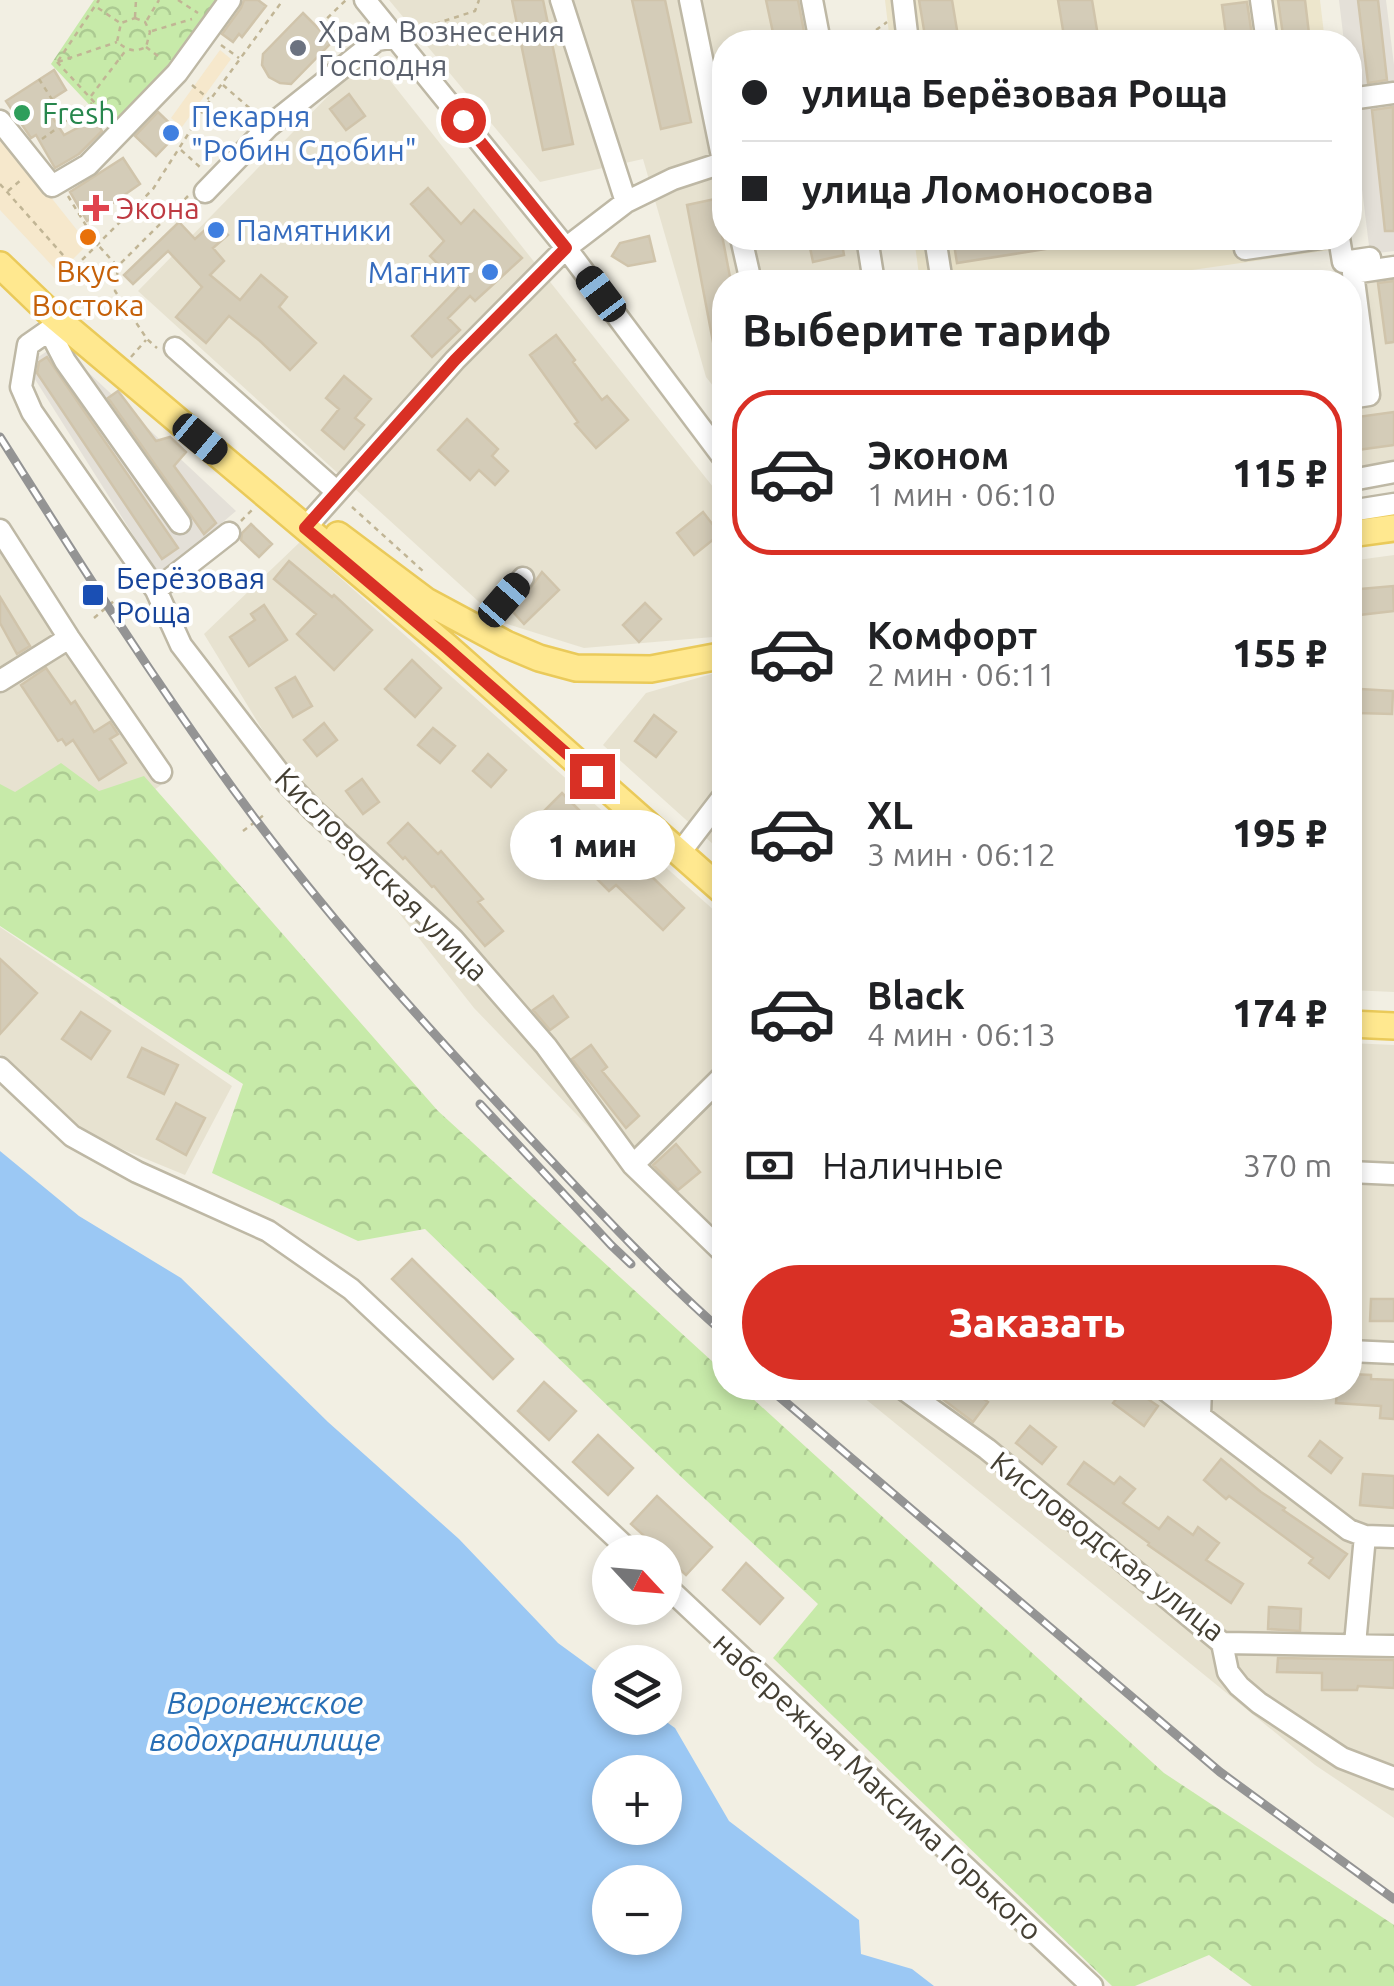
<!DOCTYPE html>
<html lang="ru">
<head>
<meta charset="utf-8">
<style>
  body { margin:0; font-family:Ubuntu,sans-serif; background:#f2f2f2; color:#202124; height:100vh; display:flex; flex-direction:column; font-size:38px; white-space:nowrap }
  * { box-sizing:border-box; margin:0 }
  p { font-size:32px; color:#757577 }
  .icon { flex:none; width:55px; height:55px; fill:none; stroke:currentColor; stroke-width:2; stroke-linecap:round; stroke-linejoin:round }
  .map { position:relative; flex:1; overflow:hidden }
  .sheet { position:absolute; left:712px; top:270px; width:650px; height:1130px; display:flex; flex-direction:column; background:#fff; border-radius:40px; box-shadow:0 5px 15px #0003 }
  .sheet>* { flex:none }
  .guide { position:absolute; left:712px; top:30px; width:650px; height:220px; border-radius:40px; box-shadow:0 5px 15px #0003; display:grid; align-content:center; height:220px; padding:0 30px; background:#fff }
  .needle { width:65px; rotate:116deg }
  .tools { position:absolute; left:592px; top:1535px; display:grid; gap:20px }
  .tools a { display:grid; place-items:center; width:90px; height:90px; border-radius:50%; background:#fff; box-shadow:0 5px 15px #0003; font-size:50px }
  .end { position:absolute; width:45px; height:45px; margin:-22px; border:12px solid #d93025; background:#fff; box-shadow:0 0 0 5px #fff }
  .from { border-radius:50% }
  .bubble { position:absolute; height:70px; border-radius:35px; background:#fff; box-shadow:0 5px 15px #0003; font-size:32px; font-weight:800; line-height:70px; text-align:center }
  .car { position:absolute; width:30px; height:60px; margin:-30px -15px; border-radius:12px; box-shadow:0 0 8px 2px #0007; background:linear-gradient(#222 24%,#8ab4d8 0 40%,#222 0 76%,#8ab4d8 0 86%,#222 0) }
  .guide b { display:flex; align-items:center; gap:35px; height:95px; font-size:38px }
  .guide b+b { border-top:2px solid #e0e0e0 }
  .guide i { width:25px; height:25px; background:#202124 }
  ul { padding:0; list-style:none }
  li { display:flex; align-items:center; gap:30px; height:165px; margin:0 20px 15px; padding:0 10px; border:5px solid transparent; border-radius:40px }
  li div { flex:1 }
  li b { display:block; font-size:38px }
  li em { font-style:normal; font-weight:800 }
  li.current { border-color:#d93025 }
  li>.icon { width:90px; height:90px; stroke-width:1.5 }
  h2 { padding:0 30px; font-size:45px; line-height:120px }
  .pay { display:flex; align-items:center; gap:25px; height:110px; padding:0 30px; font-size:38px }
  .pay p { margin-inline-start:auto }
  .cta { display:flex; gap:20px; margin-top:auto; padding:20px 30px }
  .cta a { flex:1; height:115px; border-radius:60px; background:#d93025; color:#fff; font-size:40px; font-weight:800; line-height:115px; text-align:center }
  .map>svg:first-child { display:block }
  .residential { fill:#e7e2d0 }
  .commercial { fill:#f6e8cc }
  .industrial { fill:#e4e0d8 }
  .education { fill:#ede6cc }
  .forest { fill:url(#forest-crowns) }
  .water { fill:#9bc8f4; fill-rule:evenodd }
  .building { fill:#d4ccb8; stroke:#d0c4ab; stroke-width:2.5 }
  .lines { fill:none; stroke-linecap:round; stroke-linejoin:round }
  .minor-casing { stroke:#beb8a5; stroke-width:25 }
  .major-casing { stroke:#eaca5a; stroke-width:30 }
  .path { stroke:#c1b595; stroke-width:2.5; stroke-dasharray:5 5; stroke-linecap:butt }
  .minor { stroke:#fff; stroke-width:20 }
  .major { stroke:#ffe88f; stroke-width:25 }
  .rail-casing { stroke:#949494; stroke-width:9 }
  .rail { stroke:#fff; stroke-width:5; stroke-dasharray:15; stroke-linecap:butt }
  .route { stroke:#d93025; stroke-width:12 }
  .worship-dot { fill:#6b7280; stroke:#fff; stroke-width:4 }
  .leisure-dot { fill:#2e9e5b; stroke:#fff; stroke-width:4 }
  .shop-dot { fill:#3f7fe0; stroke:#fff; stroke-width:4 }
  .health-dot { fill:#e0444e; stroke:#fff; stroke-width:4 }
  .food-dot { fill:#e8710a; stroke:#fff; stroke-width:4 }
  .transit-dot { fill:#1a4fb4; stroke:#fff; stroke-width:4 }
  .labels { text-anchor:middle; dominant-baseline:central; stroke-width:8; stroke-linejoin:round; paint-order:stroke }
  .worship-label { font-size:30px; fill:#5b616d; stroke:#fff; text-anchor:start }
  .leisure-label { font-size:30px; fill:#27864d; stroke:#fff; text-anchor:start }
  .shop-label { font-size:30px; fill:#366cbe; stroke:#fff; text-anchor:start }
  .health-label { font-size:30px; fill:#be3a42; stroke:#fff; text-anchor:start }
  .food-label { font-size:30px; fill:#c56008; stroke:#fff }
  .transit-label { font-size:30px; fill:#164399; stroke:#fff; text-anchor:start }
  .street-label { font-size:30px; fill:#443f33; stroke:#fff }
  .water-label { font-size:32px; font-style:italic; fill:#276eb5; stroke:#fff }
</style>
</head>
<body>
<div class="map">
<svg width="1394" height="1986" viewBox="0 0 1394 1986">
  <defs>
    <pattern id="forest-crowns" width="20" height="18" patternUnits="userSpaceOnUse" patternTransform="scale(2.5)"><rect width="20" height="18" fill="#c7eaa9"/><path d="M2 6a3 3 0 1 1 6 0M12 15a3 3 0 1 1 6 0" fill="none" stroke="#acca92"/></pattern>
  </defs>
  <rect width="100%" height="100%" fill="#f2efe3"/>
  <!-- residential -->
  <path class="residential" d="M389 0H819L826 42H725V238H861L869 282H725V401L706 377 643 159 540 182Z
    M369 54 725 502V636L584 648 501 622 138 291Z
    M1394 256V481L1350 488V282H1336L1334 266Z
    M0 540 161 785 0 901Z
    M300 542 725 920V1269L474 1008 290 775 204 634Z
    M1394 555V992L1350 990V561Z
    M725 670V855L603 745 646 693Z
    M0 927 232 1086 185 1175 78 1131 0 1054Z
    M1350 1043 1394 1045V1818L1315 1765 852 1388H1350Z"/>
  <!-- commercial -->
  <path class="commercial" d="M220 50 231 59 182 127 171 118Z
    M0 133 88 244 59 273 0 210Z"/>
  <!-- industrial -->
  <path class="industrial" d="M1339 0H1386L1394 65V251L1370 254 1350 92V42H1344Z
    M58 344 236 511 159 576 26 365Z"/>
  <!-- education -->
  <path class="education" d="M885 0H1320L1325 42H890Z
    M1350 236 1351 247 1109 282H920L914 238Z"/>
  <!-- forest -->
  <path class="forest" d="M94 0H222L172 67 113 130 51 64Z
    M61 763 99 791 144 776 438 1111 725 1373V1388H741L1164 1773 1394 1925V1986H1252L1209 1955 1135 1986H1112L773 1658 818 1604 677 1473 425 1229 358 1241 212 1173 243 1084 0 926V784L15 792Z"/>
  <!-- water -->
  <path class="water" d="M0 1151 79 1216 181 1278 328 1422 459 1539 558 1643 610 1681V1718H661L675 1728 729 1821 859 1920 861 1954 912 1969 934 1986H0ZM610 1772H665V1828H610ZM610 1882H665V1938H610Z"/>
  <!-- building -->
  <path class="building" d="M244 0H258L266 6 242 37 239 34 233 42 222 34 241 8Z
    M512 0H543L573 144 543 150Z
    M632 0H665L691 122 661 129Z
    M766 0H798L806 42H775Z
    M919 0H952L959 42H926Z
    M1058 0H1092L1099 42H1065Z
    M1278 0H1305L1310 42H1284Z
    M1358 0H1378L1387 80 1368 83Z
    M1247 2 1253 42H1227L1222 5Z
    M303 13 332 42 291 84 280 83 269 77 262 65 263 54Z
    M54 70 66 90 44 104 64 135 94 119 102 131 79 154 55 168 36 135 31 138 6 101Z
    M349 94 365 116 346 130 330 109Z
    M1393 107 1394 231H1385L1372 110Z
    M158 112 179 132 156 156 135 136Z
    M123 158 140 184 87 221 70 192Z
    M428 188 461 224 474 210 522 258 475 301 470 296 448 318 460 330 432 357 412 336 460 286 430 256 444 241 411 204Z
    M715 199 731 282H725V367L718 368 687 205Z
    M215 221 228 235 213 248 224 261 210 275 240 300 261 275 287 297 279 307 316 343 290 370 260 341 229 316 206 343 176 317 202 287 168 251 133 284 124 275 179 222 195 239Z
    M649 236 655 261 628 266 612 256 620 243Z
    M808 238H841L844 255 813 262Z
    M953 238H1071V245L957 263Z
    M1394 281V342L1386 343 1378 283Z
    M556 335 575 360 573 362 602 400 607 396 628 420 596 448 575 424 578 422 530 355Z
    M47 357 178 548 162 559 37 373 39 362Z
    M344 376 371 399 355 418 364 425 344 449 322 430 339 409 326 398Z
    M118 391 156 441 170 437 186 452 174 466 216 523 204 534 108 398Z
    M1394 412V445L1350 451V418Z
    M467 419 498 449 492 456 508 471 495 485 479 470 470 480 438 450Z
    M703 512 720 534 694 555 677 533Z
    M251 524 272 544 259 557 241 540 242 533Z
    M289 561 332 597 334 595 372 630 334 670 297 634 316 614 274 579Z
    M542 572 559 590 524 624 513 612Z
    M1393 586 1394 611 1350 616V590Z
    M0 597 30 646 17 654 0 623Z
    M645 603 661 619 639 642 623 625Z
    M264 605 287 640 249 666 230 637 255 620 251 614Z
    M412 660 441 688 415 717 385 689Z
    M46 668 71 704 75 701 94 732 110 722 118 734 110 739 126 763 99 780 73 740 66 745 62 739 58 741 21 685Z
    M295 677 312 706 293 717 276 688Z
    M1360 689 1393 691 1392 714 1358 713Z
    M654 715 676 732 656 757 635 741Z
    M324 723 337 740 317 756 304 740Z
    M433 728 455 746 440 763 418 745Z
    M488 754 506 770 491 787 473 771Z
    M362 779 379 802 363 814 346 791Z
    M562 793 579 810 577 813 617 850 620 847 633 861 636 858 649 871 648 873 684 908 663 930 616 885 609 891 592 874 602 865 573 838 541 874 524 859 548 833 535 820Z
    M408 823 438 854 441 851 483 899 478 902 503 931 485 946 434 886 432 887 405 857 403 859 388 843Z
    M0 959 37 993 0 1034Z
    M553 996 568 1017 550 1030 533 1010Z
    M81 1012 110 1031 91 1059 62 1039Z
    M591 1045 607 1067 602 1071 639 1116 626 1128 572 1059Z
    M142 1048 178 1065 164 1094 128 1077Z
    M176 1103 205 1118 186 1155 157 1139Z
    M676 1144 700 1172 678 1190 653 1165Z
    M412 1259 513 1359 493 1379 392 1279Z
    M1371 1299H1394V1321H1370Z
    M1350 1374 1371 1375V1379L1394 1380V1419L1380 1418 1381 1406 1336 1403 1337 1388H1350Z
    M544 1382 576 1411 549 1440 518 1411Z
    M928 1388H969L988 1402 973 1422Z
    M1125 1388H1132L1158 1406 1144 1426 1113 1403Z
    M1030 1426 1056 1447 1042 1464 1016 1443Z
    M598 1435 633 1468 608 1495 573 1462Z
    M1320 1441 1342 1458 1331 1473 1309 1456Z
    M1221 1459 1261 1492 1285 1508 1283 1510 1347 1554 1329 1578 1309 1563 1313 1558 1229 1496 1226 1499 1204 1480Z
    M1084 1462 1114 1484 1120 1477 1135 1489 1123 1503 1159 1529 1168 1517 1193 1535 1198 1527 1219 1543 1206 1560 1243 1584 1231 1603 1148 1545 1149 1543 1068 1484Z
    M1363 1474 1394 1476V1508L1360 1505Z
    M657 1496 712 1547 686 1575 665 1556V1552H662L631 1524Z
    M746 1563 783 1598 760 1624 723 1590Z
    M1269 1607 1301 1609 1300 1631 1268 1629Z
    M1278 1658 1394 1660V1688L1358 1686 1357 1690H1322V1673L1277 1672Z"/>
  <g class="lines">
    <!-- minor casing -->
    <g class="minor-casing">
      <path id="minor" d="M365 0 566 248 725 460
        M561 0 626 202
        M690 0 725 171
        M812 0 820 42
        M903 0 908 42
        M1261 0 1267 42
        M1350 99 1394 93
        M0 121 52 186 88 165 177 73 230 0
        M205 192 268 127 377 40 396 37
        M741 238 751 282
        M867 238 874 282
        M935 238 942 282
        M1244 238 1245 249 1321 238
        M1339 238 1343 262 1370 258
        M61 322 28 345 21 387 32 412 156 590 181 645 287 783 313 810 453 939 546 1046 633 1165 725 1254
        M49 330 65 361 180 523
        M175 348 336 491
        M1350 398 1369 395 1353 273 1394 267
        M1350 484 1352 480 1394 472
        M1350 511 1394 504
        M305 528 455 360 566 248 626 202 673 179 725 162
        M0 530 69 638 161 772
        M156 590 229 533
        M480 630 523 578
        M0 681 69 638
        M679 854 725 794
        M0 1068 72 1136 137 1172 268 1231 351 1289 631 1552
        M633 1165 725 1074
        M1350 1172 1394 1174
        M1350 1351 1394 1353
        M902 1388 987 1449 1222 1643 1394 1646
        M1163 1388 1349 1530 1365 1536 1394 1537
        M1200 1415 1201 1388
        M665 1585 1092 1986
        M1222 1643 1228 1672 1239 1686 1259 1703 1342 1758 1394 1778
        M1355 1644 1365 1536"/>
    </g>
    <!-- major casing -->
    <g class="major-casing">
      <path id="major" d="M0 265 49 312 447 647 725 893
        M1350 534 1394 528
        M338 535 426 601 506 644 539 658 576 668 651 669 725 655
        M1350 1024 1394 1026"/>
    </g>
    <!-- path -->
    <path class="path" d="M178 0 198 13
      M98 8 120 23
      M135 17 136 0
      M135 18 145 22 150 32 146 47C133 53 128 50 117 42L121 23Z
      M147 20 159 0
      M320 25 346 0 348 2
      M416 30 475 11 479 0
      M152 31 192 19
      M860 42 887 22
      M221 45 239 58
      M146 47 162 59
      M58 61 99 0
      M57 62 109 118
      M58 62 117 42
      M39 79 65 120
      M192 85 209 99
      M223 85 254 112
      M91 96 126 50
      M42 139 92 103
      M181 150 201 168
      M0 184 94 290 188 196
      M8 191 21 180
      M68 196 98 245 118 267 115 291 147 339 157 348
      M75 267 153 189 210 100 283 0
      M131 357 146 340
      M352 507 424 572
      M241 521 253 509
      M94 618 114 601
      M243 831 264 815"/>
    <!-- minor -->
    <use href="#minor" class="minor"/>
    <!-- major -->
    <use href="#major" class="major"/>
    <!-- rail casing -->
    <g class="rail-casing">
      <path id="rail" d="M0 437C82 567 164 697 256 820 341 933 437 1038 533 1141 595 1207 657 1274 725 1334
        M480 1104 611 1245 631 1264
        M769 1388 1220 1772 1394 1899"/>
    </g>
    <!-- rail -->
    <use href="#rail" class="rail"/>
  </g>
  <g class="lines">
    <!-- route -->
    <path class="route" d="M463 120 566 248 455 360 305 528 447 648 592 776"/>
  </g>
  <!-- markers -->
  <circle class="worship-dot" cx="298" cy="48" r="10"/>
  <circle class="leisure-dot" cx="22" cy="113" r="10"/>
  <g class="shop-dot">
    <circle cx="171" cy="133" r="10"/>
    <circle cx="216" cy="230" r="10"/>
    <circle cx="490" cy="272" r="10"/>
  </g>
  <path class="health-dot" d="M91 193h10v10h10v10h-10v10h-10v-10h-10v-10h10z"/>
  <circle class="food-dot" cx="88" cy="237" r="10"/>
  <rect class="transit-dot" x="81" y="583" width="24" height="24" rx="5"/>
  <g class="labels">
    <!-- worship labels -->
    <g class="worship-label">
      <text x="318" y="31">Храм Вознесения<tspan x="318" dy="34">Господня</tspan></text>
    </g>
    <!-- leisure labels -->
    <g class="leisure-label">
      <text x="42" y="113">Fresh</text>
    </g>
    <!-- shop labels -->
    <g class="shop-label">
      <text x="191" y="116">Пекарня<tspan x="191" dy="34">"Робин Сдобин"</tspan></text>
      <text x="236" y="230">Памятники</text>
      <text x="470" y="272" text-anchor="end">Магнит</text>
    </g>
    <!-- health labels -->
    <g class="health-label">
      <text x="116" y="208">Экона</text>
    </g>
    <!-- food labels -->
    <g class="food-label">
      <text x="88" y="271">Вкус<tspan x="88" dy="34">Востока</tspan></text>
    </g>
    <!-- transit labels -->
    <g class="transit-label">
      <text x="116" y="578">Берёзовая<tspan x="116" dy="34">Роща</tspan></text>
    </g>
    <!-- street labels -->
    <g class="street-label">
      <text transform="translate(382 874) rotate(45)">Кисловодская улица</text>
      <text transform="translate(1108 1546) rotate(38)">Кисловодская улица</text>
      <text transform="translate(878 1786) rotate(43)">набережная Максима Горького</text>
    </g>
    <!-- water labels -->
    <g class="water-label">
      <text x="265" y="1702">Воронежское<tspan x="265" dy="37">водохранилище</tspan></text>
    </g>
  </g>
</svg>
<div class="tools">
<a><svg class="needle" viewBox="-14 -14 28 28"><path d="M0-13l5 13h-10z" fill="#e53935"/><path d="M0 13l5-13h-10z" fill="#757577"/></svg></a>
<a><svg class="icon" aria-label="layers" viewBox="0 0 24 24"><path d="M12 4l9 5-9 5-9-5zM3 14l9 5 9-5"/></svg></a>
<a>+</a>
<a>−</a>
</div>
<i class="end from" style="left:463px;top:120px"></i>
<i class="end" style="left:592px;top:776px"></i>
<div class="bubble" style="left:510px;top:810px;width:165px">1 мин</div>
<i class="car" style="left:601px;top:294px;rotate:323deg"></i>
<i class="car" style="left:200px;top:439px;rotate:130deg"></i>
<i class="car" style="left:504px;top:600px;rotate:41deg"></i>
<div class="guide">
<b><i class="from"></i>улица Берёзовая Роща</b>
<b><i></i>улица Ломоносова</b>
</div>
<section class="sheet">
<h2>Выберите тариф</h2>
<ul>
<li class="current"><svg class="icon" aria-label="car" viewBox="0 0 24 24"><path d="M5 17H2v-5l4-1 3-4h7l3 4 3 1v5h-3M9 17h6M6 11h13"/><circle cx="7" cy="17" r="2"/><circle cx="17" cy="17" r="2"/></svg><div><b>Эконом</b><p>1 мин · 06:10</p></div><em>115 ₽</em></li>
<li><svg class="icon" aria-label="car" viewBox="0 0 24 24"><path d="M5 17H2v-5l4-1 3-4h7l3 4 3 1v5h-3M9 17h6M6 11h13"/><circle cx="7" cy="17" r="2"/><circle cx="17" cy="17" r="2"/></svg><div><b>Комфорт</b><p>2 мин · 06:11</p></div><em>155 ₽</em></li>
<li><svg class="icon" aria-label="car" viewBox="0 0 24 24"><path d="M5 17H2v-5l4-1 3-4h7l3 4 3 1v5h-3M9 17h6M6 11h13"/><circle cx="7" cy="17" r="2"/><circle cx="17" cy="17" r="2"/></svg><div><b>XL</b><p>3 мин · 06:12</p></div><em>195 ₽</em></li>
<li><svg class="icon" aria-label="car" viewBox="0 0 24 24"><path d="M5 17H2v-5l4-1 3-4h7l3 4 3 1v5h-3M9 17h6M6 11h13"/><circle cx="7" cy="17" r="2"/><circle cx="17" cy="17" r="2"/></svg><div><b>Black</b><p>4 мин · 06:13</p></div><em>174 ₽</em></li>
</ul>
<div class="pay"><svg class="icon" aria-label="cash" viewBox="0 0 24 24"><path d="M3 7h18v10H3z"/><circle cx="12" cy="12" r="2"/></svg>Наличные<p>370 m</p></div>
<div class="cta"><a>Заказать</a></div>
</section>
</div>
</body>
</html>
